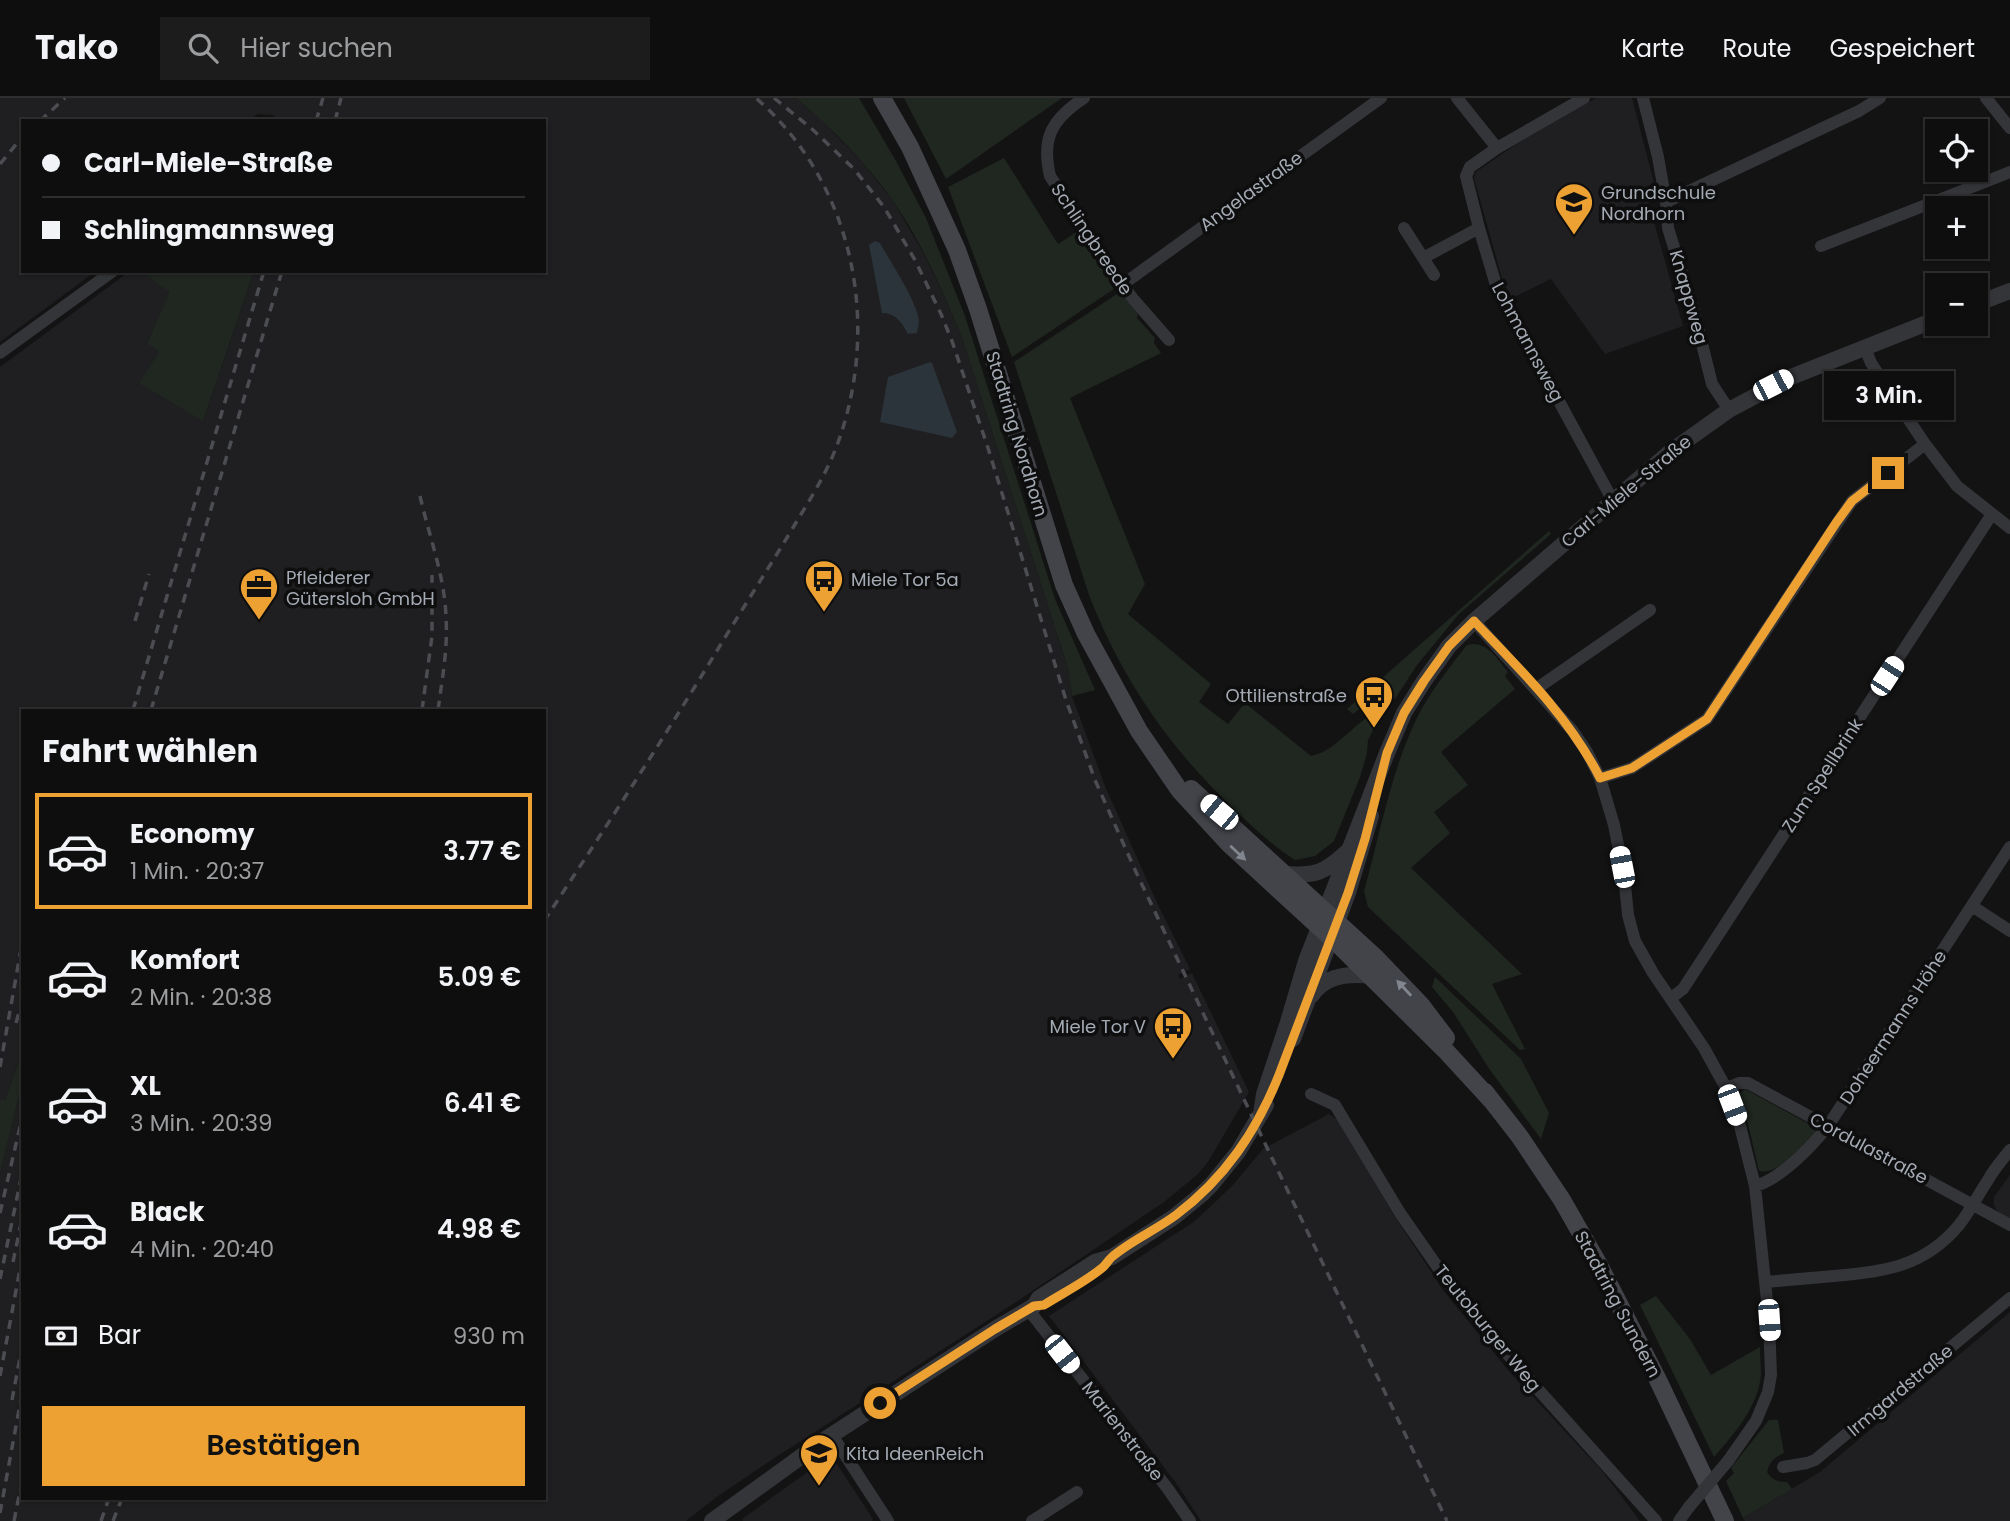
<!DOCTYPE html>
<html lang="de">
<head>
<meta charset="utf-8">
<style>
  body { margin:0; font-family:Poppins,sans-serif; background:#1c1c1d; color:#f1f3f6; height:100vh; display:flex; flex-direction:column; font-size:26px; white-space:nowrap }
  * { box-sizing:border-box; margin:0 }
  p { font-size:23px; color:#9b9c9e }
  .icon { flex:none; width:38px; height:38px; fill:none; stroke:currentColor; stroke-width:2; stroke-linecap:round; stroke-linejoin:round }
  .map { position:relative; flex:1; overflow:hidden }
  .drawer { position:absolute; left:21px; top:611px; width:525px; height:791px; display:flex; flex-direction:column; background:#0e0e0f; border-radius:0px; box-shadow:0 2px 5px #0004,0 0 0 2px #2e2e2f }
  .drawer>* { flex:none }
  .guide { position:absolute; left:21px; top:21px; width:525px; height:154px; border-radius:0px; box-shadow:0 2px 5px #0004,0 0 0 2px #2e2e2f; display:grid; align-content:center; height:154px; padding:0 21px; background:#0e0e0f }
  .tools { position:absolute; left:1925px; top:21px; display:grid; gap:14px }
  .tools a { display:grid; place-items:center; width:63px; height:63px; border-radius:0px; background:#0e0e0f; box-shadow:0 2px 5px #0004,0 0 0 2px #2e2e2f; font-size:35px }
  .end { position:absolute; width:32px; height:32px; margin:-16px; border:9px solid #eda132; background:#111; box-shadow:0 0 0 4px #111 }
  .from { border-radius:50% }
  .bubble { position:absolute; height:49px; border-radius:0px; background:#0e0e0f; box-shadow:0 2px 5px #0004,0 0 0 2px #2e2e2f; font-size:23px; font-weight:600; line-height:49px; text-align:center }
  .car { position:absolute; width:21px; height:42px; margin:-21px -10px; border-radius:9px; box-shadow:0 0 5px 2px #0007; background:linear-gradient(#fff 24%,#345 0 40%,#fff 0 76%,#345 0 86%,#fff 0) }
  .guide b { display:flex; align-items:center; gap:24px; height:66px; font-size:26px }
  .guide b+b { border-top:2px solid #2e2e2f }
  .guide i { width:18px; height:18px; background:#f1f3f6 }
  ul { padding:0; list-style:none }
  li { display:flex; align-items:center; gap:21px; height:116px; margin:0 14px 10px; padding:0 7px; border:4px solid transparent; border-radius:0px }
  li div { flex:1 }
  li b { display:block; font-size:26px }
  li em { font-style:normal; font-weight:600 }
  li.active { border-color:#eda132 }
  li>.icon { width:63px; height:63px; stroke-width:1.5 }
  h2 { padding:0 21px; font-size:32px; line-height:84px }
  .pay { display:flex; align-items:center; gap:18px; height:77px; padding:0 21px; font-size:26px }
  .pay p { margin-inline-start:auto }
  .primary-button { display:flex; gap:14px; margin-top:auto; padding:14px 21px }
  .primary-button a { flex:1; height:80px; border-radius:0px; background:#eda132; color:#111; font-size:28px; font-weight:600; line-height:80px; text-align:center }
  header { display:flex; align-items:center; gap:42px; box-sizing:border-box; height:98px; padding:0 35px; background:#0e0e0f; border-bottom:2px solid #2e2e2f }
  header strong { font-size:33px }
  nav { display:flex; gap:38px; margin-inline-start:auto; font-size:24px }
  .search { width:490px; height:63px; background:#1c1c1d; display:flex; align-items:center; gap:18px; box-sizing:border-box; padding:0 24px; border-radius:0px; color:#9b9c9e; font-size:26px }
  .map>svg:first-child { display:block }
  .built { fill:#1f1f21 }
  .green { fill:#1f2720 }
  .water { fill:#2b343a }
  .lines { fill:none; stroke-linecap:round; stroke-linejoin:round }
  .minor { stroke:#343539; stroke-width:12 }
  .tertiary { stroke:#343539; stroke-width:16 }
  .secondary { stroke:#424449; stroke-width:18 }
  .rail { stroke:#4b4d52; stroke-width:3.5; stroke-dasharray:9 7; stroke-linecap:butt }
  .minor-bridge { stroke:#343539; stroke-width:12 }
  .oneway { fill:#82878f }
  .route { stroke:#eda132; stroke-width:9 }
  .labels { text-anchor:middle; dominant-baseline:central; stroke-width:7; stroke-linejoin:round; paint-order:stroke }
  .street-label { font-size:18px; fill:#a5abb4; stroke:#0e0e0f }
  .poi-label { font-size:18px; fill:#a5abb4; stroke:#0e0e0f; text-anchor:start }
</style>
</head>
<body>
<header>
<strong>Tako</strong>
<div class="search"><svg class="icon" aria-label="search" viewBox="0 0 24 24"><circle cx="10" cy="10" r="6"/><path d="M15 15l6 6"/></svg>Hier suchen</div>
<nav><a>Karte</a><a>Route</a><a>Gespeichert</a></nav>
</header>
<div class="map">
<svg width="2010" height="1423" viewBox="0 0 2010 1423">
  <rect width="100%" height="100%" fill="#131314"/>
  <!-- built -->
  <path class="built" d="M0 0H796L821 22 863 65 893 103 924 156 945 200 962 240 1068 570 1072 598 1105 688 1159 809 1190 871 1178 877 1180 881 1192 875 1249 994 1208 1064 1197 1077 1164 1104 1016 1204 773 1361 718 1398 686 1423H0V1076L23 981V1400H544V612H23V952L5 1002H0V269L130 173H140L171 194 147 244 159 254 203 323 254 173H544V23H279L273 17 258 16 246 23H23V173H96L0 244Z
    M1596 0H1632L1654 85 1646 95 1683 228 1605 256 1551 181 1512 200 1503 184 1474 80 1476 74 1515 47Z
    M1329 1016 1338 1022 1395 1119 1443 1192 1507 1271 1603 1374 1640 1423H1201L1176 1385 1049 1218 1195 1123 1232 1088 1263 1051Z
    M2010 1077V1121L1998 1115 1994 1107V1099Z
    M2010 1214V1423H1745L1743 1420 1820 1374Z
    M831 1357 873 1421 872 1423H743L742 1421Z"/>
  <!-- green -->
  <path class="green" d="M796 0H859L896 63 926 120 965 218 1055 501 1095 592 1072 598 1068 570 962 240C943 194 923 147 895 106 868 66 832 31 796 0Z
    M904 0H1062L946 81Z
    M1004 60 1058 146 1078 133 1117 189 1012 259 948 89Z
    M140 173H254L203 323 139 285 159 254 147 245 170 194Z
    M1120 194 1138 216 1137 220 1155 240 1154 245 1161 255 1070 300 1145 486 1128 516 1211 586 1199 604 1228 626 1245 605 1311 658C1340 652 1355 620 1384 611L1368 642 1367 655 1360 679 1334 743 1315 758 1295 762C1273 748 1255 731 1237 714 1170 651 1122 582 1089 497L1014 264Z
    M1549 433 1551 436 1459 516 1417 567 1395 601 1378 596 1353 616 1347 611Z
    M1473 546C1489 546 1499 563 1508 574L1505 578 1515 591 1441 654 1468 687 1434 714 1450 735 1411 770 1522 876 1492 886 1525 951 1520 952 1368 809 1364 793C1380 737 1390 676 1416 622 1429 595 1448 571 1467 547Z
    M1435 879 1521 961 1549 1015 1541 1041 1490 972 1453 914 1432 889Z
    M23 952V981L0 1076V1002H5Z
    M1745 991 1818 1031C1807 1045 1779 1078 1759 1073L1746 1017 1738 997Z
    M1656 1198 1690 1241 1711 1277 1760 1249C1760 1258 1761 1268 1761 1277 1758 1309 1734 1336 1714 1359L1640 1207Z
    M1769 1322H1778L1784 1355C1774 1360 1770 1363 1767 1374 1772 1382 1778 1384 1787 1384L1792 1391 1743 1420 1726 1383 1734 1375 1731 1370Z"/>
  <!-- water -->
  <path class="water" d="M875 143 880 145C891 165 913 197 918 218 920 223 918 229 917 235L908 236C902 225 896 215 882 215L870 152 869 147Z
    M930 264 932 265 957 334 952 340 880 324 888 279Z"/>
  <g class="lines">
    <!-- minor -->
    <path class="minor" d="M1084 0C1052 21 1041 40 1050 78L1109 169 1134 202 1169 242
      M1457 0 1497 50
      M1584 0 1497 50 1470 69 1466 78 1479 130 1496 187 1613 403
      M1643 0 1658 59 1666 104 1668 130 1694 214 1712 286 1729 312
      M1986 0 2010 30
      M1666 104 1859 13 1880 0
      M1404 130 1434 177
      M1821 148 2010 74
      M1423 160 1479 130
      M1122 187 1381 0
      M1865 250 1871 265 1925 346 1957 388 2010 430
      M0 255 113 173
      M1474 523 1572 632 1587 654 1600 680 1614 727 1624 777 1628 817 1635 843 1653 875 1704 950 1726 990 1739 1024 1755 1088 1769 1222 1771 1277 1768 1294 1756 1323 1728 1363
      M1536 591 1650 512
      M1600 680 1632 670 1707 621 1852 403 1925 346
      M1972 808 2010 833
      M1671 900 1683 891 1992 416
      M1726 990 1739 985H1748L2010 1127
      M1311 996 1335 1007 1400 1115 1455 1194 1527 1279 1656 1423
      M1755 1088C1781 1081 1812 1048 1828 1028L2010 749
      M1765 1184C1788 1182 1811 1180 1834 1178 1885 1174 1925 1168 1959 1127 1970 1113 1978 1097 1988 1082 1994 1071 2003 1061 2010 1052
      M1028 1211 1168 1391 1190 1423
      M832 1337 888 1423
      M1783 1369 1807 1365 1815 1362 2010 1200
      M1032 1423 1077 1394
      M1679 1423 1689 1409"/>
    <!-- tertiary -->
    <path class="tertiary" d="M1976 206 2010 193
      M1285 776C1316 778 1324 775 1347 754
      M1312 897C1325 877 1349 875 1372 878
      M1293 941 1348 795 1371 718
      M1261 1016 1264 996 1288 924 1306 863 1387 655 1404 615 1424 583 1449 548 1474 523 1670 354 1729 312 1791 279 1937 221
      M712 1423 824 1342 995 1231 1034 1208 1039 1200 1095 1164 1112 1159 1174 1119 1202 1096 1212 1086 1238 1054 1266 1007"/>
    <!-- secondary -->
    <path class="secondary" d="M882 0 910 49 957 152 978 211 1064 487 1086 536 1139 633 1180 693 1229 746 1341 849 1445 952 1491 1002
      M1191 691 1376 860 1421 907 1446 940
      M1485 994 1520 1039 1562 1102 1599 1167 1658 1282 1725 1423"/>
    <!-- rail -->
    <path class="rail" d="M774 0 812 31 854 71 884 109 915 162 941 216 952 243 988 350 1066 602 1095 682 1136 774 1270 1056 1447 1423
      M40 23 65 0
      M316 23 323 0
      M335 23 341 0
      M0 66 23 38
      M420 398C429 438 445 479 446 520 448 551 442 582 438 612
      M135 523 149 476
      M133 612 264 173
      M151 612 282 173
      M422 612 432 538V477
      M544 823C604 732 664 640 721 546 743 510 766 474 788 438 805 409 824 381 836 350 882 229 855 87 756 0
      M16 925 23 900
      M0 969 23 840
      M0 1115 23 1016
      M13 1164 23 1116
      M0 1181 23 1071
      M0 1278 23 1155
      M12 1302 23 1244
      M0 1415 23 1290
      M14 1423 23 1378
      M101 1423 109 1400
      M113 1423 122 1400"/>
    <!-- minor-bridge -->
    <path class="minor-bridge" d="M1689 1409 1728 1363"/>
  </g>
  <!-- one-way arrows -->
  <defs><path id="oneway-solid" d="M-6-.8H1V-3.2L6.5 0L1 3.2V.8H-6Z" transform="scale(1.75)"/></defs>
  <g class="oneway">
    <use href="#oneway-solid" transform="translate(1238 755) rotate(43)"/>
    <use href="#oneway-solid" transform="translate(1404 890) rotate(-133)"/>
  </g>
  <g class="lines">
    <!-- route -->
    <path class="route" d="M880 1305 995 1231 1034 1208 1044 1207C1063 1195 1085 1184 1102 1170 1106 1167 1109 1161 1113 1158 1132 1142 1156 1132 1176 1117 1225 1080 1256 1034 1279 977L1348 795 1365 741 1387 655 1404 615 1424 583 1449 548 1474 523C1520 571 1570 620 1600 680L1632 670 1707 621 1836 425 1852 403 1888 375"/>
  </g>
  <!-- icons -->
  <defs>
    <g id="school-pin" transform="scale(2.0125)"><path d="M0 17L-7.5 6A9.5 9.5 0 1 1 7.5 6Z" fill="#eda132" stroke="#0e0e0f"/><path d="M0-5L7-2L0 1L-7-2ZM-4 1L0 2.5L4 1V4Q0 6-4 4Z" fill="#111"/></g>
    <g id="bus-pin" transform="scale(2.0125)"><path d="M0 17L-7.5 6A9.5 9.5 0 1 1 7.5 6Z" fill="#eda132" stroke="#0e0e0f"/><path d="M-5-6H5V4H4V6H2V4H-2V6H-4V4H-5ZM-3.5-4V0h7V-4ZM-3.5 1.2v1.5H-2V1.2ZM2 1.2v1.5H3.5V1.2Z" fill="#111"/></g>
    <g id="office-pin" transform="scale(2.0125)"><path d="M0 17L-7.5 6A9.5 9.5 0 1 1 7.5 6Z" fill="#eda132" stroke="#0e0e0f"/><path d="M-6-3h4V-5.5h4V-3h4V5H-6ZM-1-4.5V-3h2v-1.5ZM-6 0V1H6V0Z" fill="#111"/></g>
  </defs>
  <g fill-rule="evenodd">
    <use href="#school-pin" x="1574" y="104"/>
    <use href="#bus-pin" x="824" y="481"/>
    <use href="#office-pin" x="259" y="489"/>
    <use href="#bus-pin" x="1374" y="597"/>
    <use href="#bus-pin" x="1173" y="928"/>
    <use href="#school-pin" x="819" y="1355"/>
  </g>
  <g class="labels">
    <!-- street labels -->
    <g class="street-label">
      <text transform="translate(1251 93) rotate(-36)">Angelastraße</text>
      <text transform="translate(1092 141) rotate(56)">Schlingbreede</text>
      <text transform="translate(1689 199) rotate(74)">Knappweg</text>
      <text transform="translate(1528 244) rotate(62)">Lohmannsweg</text>
      <text transform="translate(1017 336) rotate(73)">Stadtring Nordhorn</text>
      <text transform="translate(1626 393) rotate(-40)">Carl-Miele-Straße</text>
      <text transform="translate(1822 677) rotate(-57)">Zum Spellbrink</text>
      <text transform="translate(1893 929) rotate(-57)">Doheermanns Höhe</text>
      <text transform="translate(1869 1050) rotate(28)">Cordulastraße</text>
      <text transform="translate(1618 1206) rotate(62)">Stadtring Sundern</text>
      <text transform="translate(1488 1230) rotate(51)">Teutoburger Weg</text>
      <text transform="translate(1900 1292) rotate(-40)">Irmgardstraße</text>
      <text transform="translate(1123 1333) rotate(52)">Marienstraße</text>
    </g>
    <!-- poi labels -->
    <g class="poi-label">
      <text x="1601" y="94">Grundschule<tspan x="1601" dy="21">Nordhorn</tspan></text>
      <text x="286" y="479">Pfleiderer<tspan x="286" dy="21">Gütersloh GmbH</tspan></text>
      <text x="851" y="481">Miele Tor 5a</text>
      <text x="1347" y="597" text-anchor="end">Ottilienstraße</text>
      <text x="1146" y="928" text-anchor="end">Miele Tor V</text>
      <text x="846" y="1355">Kita IdeenReich</text>
    </g>
  </g>
</svg>
<div class="tools">
<a><svg class="icon" aria-label="locate" viewBox="0 0 24 24"><circle cx="12" cy="12" r="6"/><path d="M12 2v4M12 18v4M2 12h4M18 12h4"/></svg></a>
<a>+</a>
<a>−</a>
</div>
<i class="end from" style="left:880px;top:1305px"></i>
<i class="end" style="left:1888px;top:375px"></i>
<div class="bubble" style="left:1824px;top:273px;width:130px">3 Min.</div>
<i class="car" style="left:1773px;top:287px;rotate:63deg"></i>
<i class="car" style="left:1887px;top:578px;rotate:33deg"></i>
<i class="car" style="left:1219px;top:714px;rotate:310deg"></i>
<i class="car" style="left:1622px;top:769px;rotate:349deg"></i>
<i class="car" style="left:1732px;top:1007px;rotate:159deg"></i>
<i class="car" style="left:1769px;top:1222px;rotate:176deg"></i>
<i class="car" style="left:1062px;top:1256px;rotate:142deg"></i>
<div class="guide">
<b><i class="from"></i>Carl-Miele-Straße</b>
<b><i></i>Schlingmannsweg</b>
</div>
<section class="drawer">
<h2>Fahrt wählen</h2>
<ul>
<li class="active"><svg class="icon" aria-label="car" viewBox="0 0 24 24"><path d="M5 17H2v-5l4-1 3-4h7l3 4 3 1v5h-3M9 17h6M6 11h13"/><circle cx="7" cy="17" r="2"/><circle cx="17" cy="17" r="2"/></svg><div><b>Economy</b><p>1 Min. · 20:37</p></div><em>3.77 €</em></li>
<li><svg class="icon" aria-label="car" viewBox="0 0 24 24"><path d="M5 17H2v-5l4-1 3-4h7l3 4 3 1v5h-3M9 17h6M6 11h13"/><circle cx="7" cy="17" r="2"/><circle cx="17" cy="17" r="2"/></svg><div><b>Komfort</b><p>2 Min. · 20:38</p></div><em>5.09 €</em></li>
<li><svg class="icon" aria-label="car" viewBox="0 0 24 24"><path d="M5 17H2v-5l4-1 3-4h7l3 4 3 1v5h-3M9 17h6M6 11h13"/><circle cx="7" cy="17" r="2"/><circle cx="17" cy="17" r="2"/></svg><div><b>XL</b><p>3 Min. · 20:39</p></div><em>6.41 €</em></li>
<li><svg class="icon" aria-label="car" viewBox="0 0 24 24"><path d="M5 17H2v-5l4-1 3-4h7l3 4 3 1v5h-3M9 17h6M6 11h13"/><circle cx="7" cy="17" r="2"/><circle cx="17" cy="17" r="2"/></svg><div><b>Black</b><p>4 Min. · 20:40</p></div><em>4.98 €</em></li>
</ul>
<div class="pay"><svg class="icon" aria-label="cash" viewBox="0 0 24 24"><path d="M3 7h18v10H3z"/><circle cx="12" cy="12" r="2"/></svg>Bar<p>930 m</p></div>
<div class="primary-button"><a>Bestätigen</a></div>
</section>
</div>
</body>
</html>
